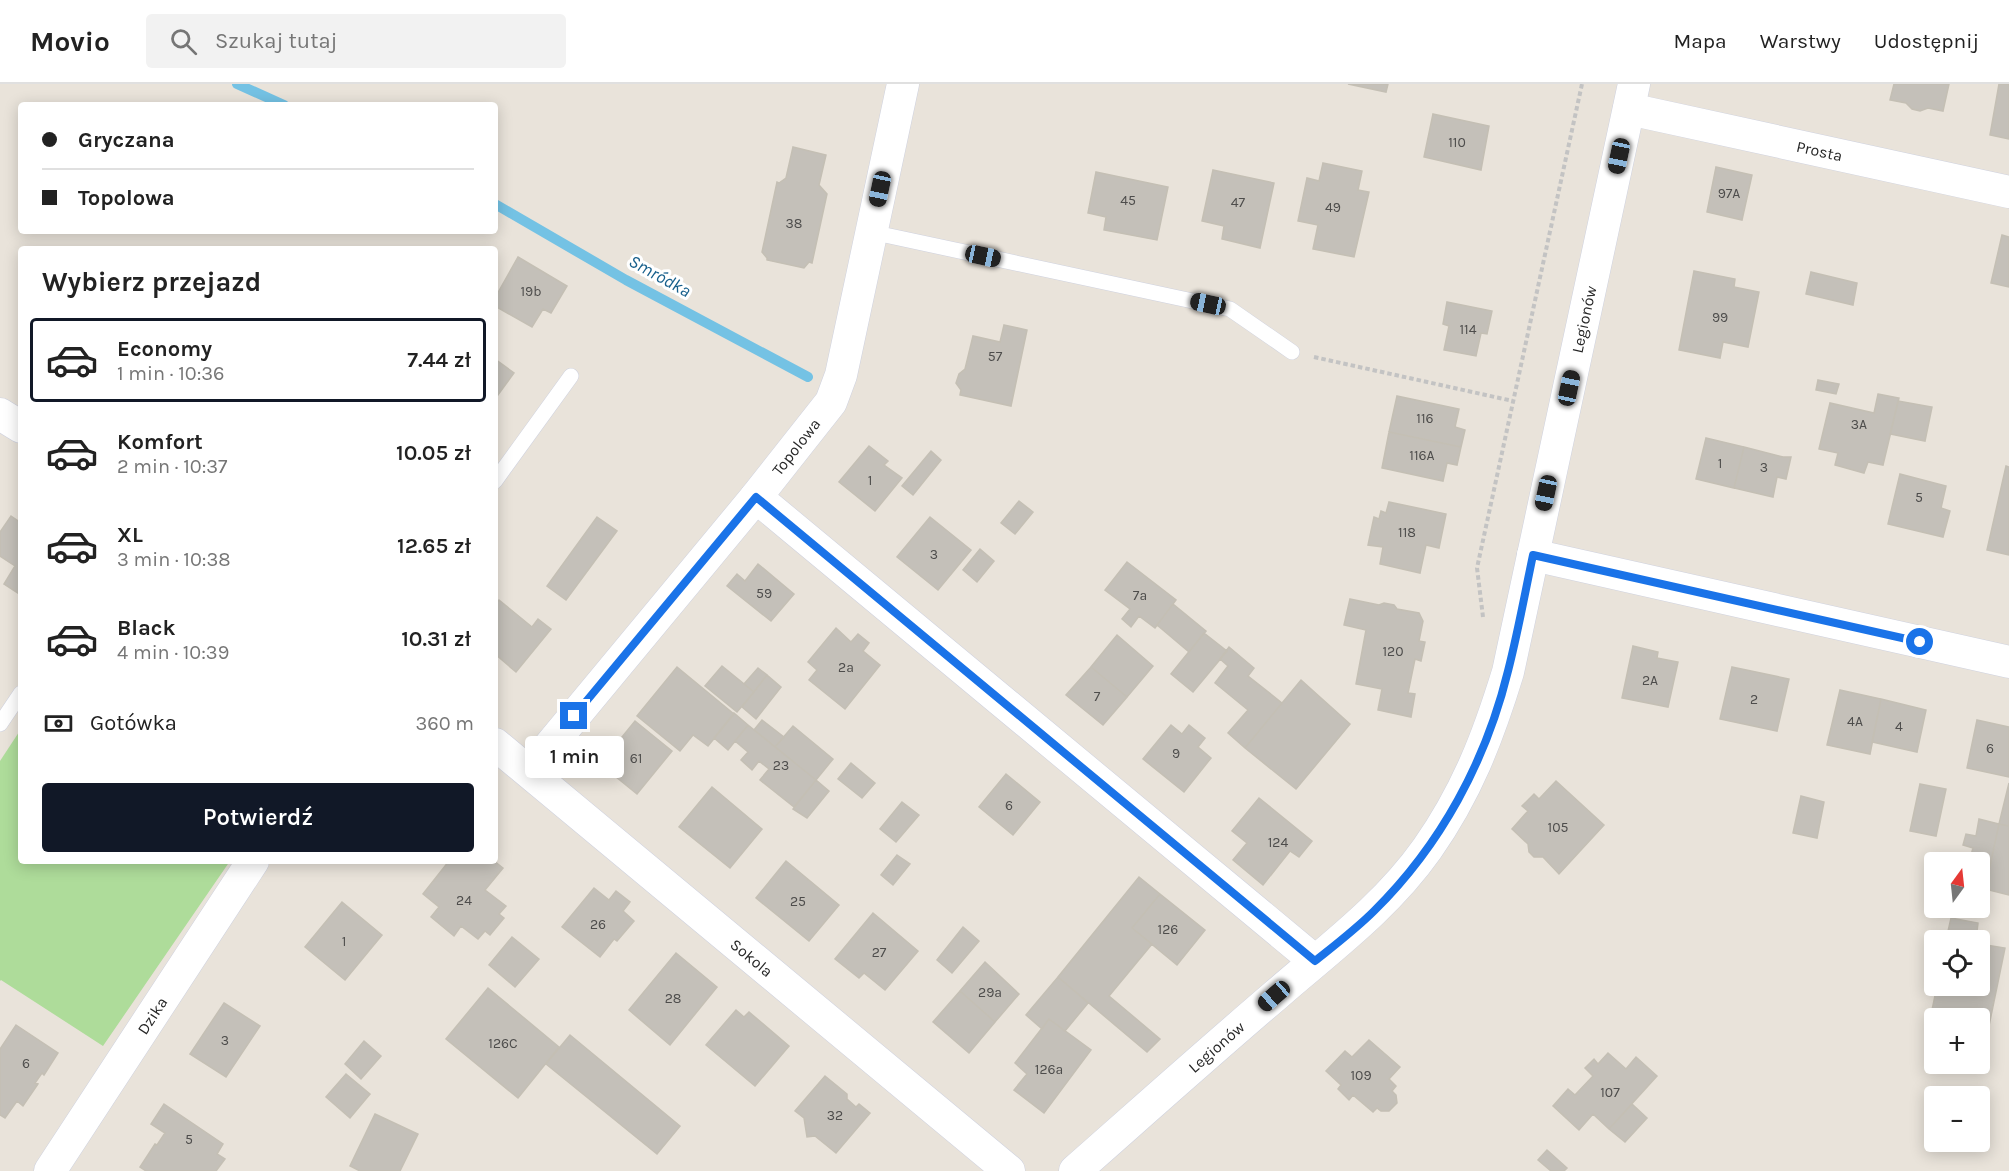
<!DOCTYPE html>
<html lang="pl">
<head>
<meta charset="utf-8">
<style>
  body { margin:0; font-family:Karla,sans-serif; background:#f2f2f2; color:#222; height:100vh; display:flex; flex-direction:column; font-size:22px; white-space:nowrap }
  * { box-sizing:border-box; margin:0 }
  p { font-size:20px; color:#767676 }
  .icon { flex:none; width:33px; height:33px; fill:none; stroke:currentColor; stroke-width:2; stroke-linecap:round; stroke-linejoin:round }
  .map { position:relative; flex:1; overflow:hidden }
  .sheet { position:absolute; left:18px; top:162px; width:480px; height:618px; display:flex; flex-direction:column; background:#fff; border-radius:6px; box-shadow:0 3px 15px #0003 }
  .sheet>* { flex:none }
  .banner { position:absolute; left:18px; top:18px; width:480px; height:132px; border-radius:6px; box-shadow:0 3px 15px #0003; display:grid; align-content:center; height:132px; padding:0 24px; background:#fff }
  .needle { width:39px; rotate:15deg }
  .fabs { position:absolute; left:1924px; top:768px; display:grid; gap:12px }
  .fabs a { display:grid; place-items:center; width:66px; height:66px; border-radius:6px; background:#fff; box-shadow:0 3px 15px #0003; font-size:30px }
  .end { position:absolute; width:27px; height:27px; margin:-14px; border:8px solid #1a73e8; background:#fff; box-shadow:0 0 0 3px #fff }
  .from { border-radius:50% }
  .bubble { position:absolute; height:42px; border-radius:6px; background:#fff; box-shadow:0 3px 15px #0003; font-size:20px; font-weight:600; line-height:42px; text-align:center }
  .car { position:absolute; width:18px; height:36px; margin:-18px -9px; border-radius:8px; box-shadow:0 0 4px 2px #0007; background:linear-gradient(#222 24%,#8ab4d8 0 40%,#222 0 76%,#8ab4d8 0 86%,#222 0) }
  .banner b { display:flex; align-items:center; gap:21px; height:57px; font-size:22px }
  .banner b+b { border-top:2px solid #e0e0e0 }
  .banner i { width:15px; height:15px; background:#222 }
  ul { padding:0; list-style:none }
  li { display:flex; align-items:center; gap:18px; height:84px; margin:0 12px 9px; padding:0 12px; border:3px solid transparent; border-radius:6px }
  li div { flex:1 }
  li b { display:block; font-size:22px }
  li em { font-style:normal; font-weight:600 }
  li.current { border-color:#111827 }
  li>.icon { width:54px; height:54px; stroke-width:1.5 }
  h2 { padding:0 24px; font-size:27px; line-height:72px }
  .pay { display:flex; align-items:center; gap:15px; height:66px; padding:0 24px; font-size:22px }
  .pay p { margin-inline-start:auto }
  .button { display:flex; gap:12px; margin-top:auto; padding:12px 24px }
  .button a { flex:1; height:69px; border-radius:6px; background:#111827; color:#fff; font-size:24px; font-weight:600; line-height:69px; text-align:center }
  header { display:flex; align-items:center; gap:36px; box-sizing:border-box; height:84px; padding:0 30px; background:#fff; border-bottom:2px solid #e0e0e0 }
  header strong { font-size:28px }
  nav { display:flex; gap:33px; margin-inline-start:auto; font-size:21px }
  .search { width:420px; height:54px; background:#f2f2f2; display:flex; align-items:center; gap:15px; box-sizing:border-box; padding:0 21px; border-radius:6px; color:#767676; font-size:22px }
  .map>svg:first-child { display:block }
  .green { fill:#aedc9a }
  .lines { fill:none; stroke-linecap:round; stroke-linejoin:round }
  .stream { stroke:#74c2e4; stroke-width:10 }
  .building { fill:#c4c0b9; stroke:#c4bfb4; stroke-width:1.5 }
  .service-casing { stroke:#cfd2df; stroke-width:16 }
  .minor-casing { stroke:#cfd2df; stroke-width:33 }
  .path { stroke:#c3c3c3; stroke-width:4; stroke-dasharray:4.5 3; stroke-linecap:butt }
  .service { stroke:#fff; stroke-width:15 }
  .minor { stroke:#fff; stroke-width:32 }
  .route { stroke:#1a73e8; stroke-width:8 }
  .labels { text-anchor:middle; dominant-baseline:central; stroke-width:6; stroke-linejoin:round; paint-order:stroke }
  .number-label { font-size:14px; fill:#4e4d4c }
  .street-label { font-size:16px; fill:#272727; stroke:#fff }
  .water-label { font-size:18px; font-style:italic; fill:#175f8b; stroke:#fff }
</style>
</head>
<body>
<header>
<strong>Movio</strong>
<div class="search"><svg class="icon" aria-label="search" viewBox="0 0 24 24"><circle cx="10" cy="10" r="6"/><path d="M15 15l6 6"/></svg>Szukaj tutaj</div>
<nav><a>Mapa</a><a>Warstwy</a><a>Udostępnij</a></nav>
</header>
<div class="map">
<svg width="2009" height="1087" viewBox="0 0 2009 1087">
  <rect width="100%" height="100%" fill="#e9e3da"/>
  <!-- green -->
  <path class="green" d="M21 645V777H230L103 962 1 896 0 897V677Z"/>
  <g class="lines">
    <!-- stream -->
    <path class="stream" d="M237 0 284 21
      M495 120 626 196 808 293"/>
  </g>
  <!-- building -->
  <path class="building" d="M1348 0H1388L1386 8Z
    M1894 0H1949L1943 27 1928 24 1920 27 1912 25 1906 19 1890 16Z
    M1999 0H2009V55L1990 51Z
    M1433 30 1489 42 1481 86 1424 73Z
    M793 63 826 71 819 101 827 110 812 179 809 178 804 184 767 176V174L762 168 777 98 779 99 786 94Z
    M1323 79 1362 87 1358 106 1369 108 1354 173 1313 165 1318 141 1298 137 1307 94 1319 97Z
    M1716 83 1752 91 1742 136 1707 128Z
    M1213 86 1274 99 1260 164 1222 155 1224 142 1202 137Z
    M1096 88 1168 103 1157 156 1104 146 1106 133 1088 129Z
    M2002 151 2009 153V203L1991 199Z
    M518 173 567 202 551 229 543 225 532 243 495 222V214Z
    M1694 187 1735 195 1734 203 1759 208 1748 263 1723 258 1720 274 1679 266Z
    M1811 188 1857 199 1853 221 1806 210Z
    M1447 218 1492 227 1487 250 1481 249 1476 272 1444 266 1449 242 1443 240Z
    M1004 241 1027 246 1011 322 960 311 961 306 956 299 959 290 965 285 973 252 1000 258Z
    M495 275 514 289 495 315Z
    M1818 296 1839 300 1836 310 1816 306Z
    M1878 310 1899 314 1883 381 1868 378 1864 389 1835 381 1838 369 1819 365 1830 319 1874 329Z
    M1397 312 1459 325 1455 343 1465 346 1461 363 1389 348Z
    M1898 317 1932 323 1925 357 1890 350Z
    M1389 348 1461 363 1457 381 1447 379 1443 397 1382 384Z
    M1706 354 1744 363 1734 404 1696 395Z
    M869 362 888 377 884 381 902 394 875 427 839 398Z
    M1744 363 1783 373H1791L1786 395 1777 393 1773 413 1734 404Z
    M931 367 941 376 913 411 902 402Z
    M2006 382 2009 383V471L1987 466Z
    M1900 390 1946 402 1941 424 1950 427 1943 453 1888 440Z
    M1019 417 1033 428 1015 450 1001 439Z
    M1389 418 1446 430 1439 464 1426 461 1420 489 1380 480 1383 463 1368 461 1374 433 1379 435 1381 427 1386 429Z
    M11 432 21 439V511L4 500 15 482 0 472V448Z
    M597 433 617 447 566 516 547 502Z
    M930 433 971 466 938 506 897 473Z
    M980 465 994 477 977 498 963 486Z
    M1127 478 1176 516 1155 544 1139 532 1131 543 1122 535 1130 525 1105 506Z
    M758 480 794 510 771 537 727 502 737 490 745 497Z
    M1350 515 1379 521 1384 519 1394 521 1397 525 1419 529 1423 537 1419 557 1425 558 1421 577 1415 575 1408 609 1415 610 1411 633 1378 626 1382 605 1356 600 1366 546 1344 541Z
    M499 516 532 543 538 535 551 545 516 588 495 570V521Z
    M1173 520 1206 547 1189 568 1157 541Z
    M836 544 851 558 858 550 869 559 863 567 880 581 845 625 809 596 817 586 808 578Z
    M1204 549 1227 567 1193 608 1171 590Z
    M1117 551 1153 582 1127 613 1091 583Z
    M1633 562 1658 568 1657 574 1678 578 1668 623 1622 614Z
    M1229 563 1254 584 1248 592 1282 619 1245 664 1228 649 1248 626 1215 599 1228 582 1220 575Z
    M722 582 754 608 737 628 705 602Z
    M677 583 734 630 708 662 693 651 680 667 637 632Z
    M1091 583 1127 613 1103 641 1066 611Z
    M1732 583 1789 595 1777 647 1720 635Z
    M758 584 767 591 754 608 744 600Z
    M767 591 781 603 756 635 742 623Z
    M1301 596 1350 640 1296 705 1245 664Z
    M1840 606 1881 615 1870 670 1827 661Z
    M1881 615 1926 626 1917 668 1872 658Z
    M734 629 748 641 728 666 714 654Z
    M762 636 784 653 775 663 754 646Z
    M1977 636 2009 643V693L1967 684Z
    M635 637 672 667 637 710 600 680Z
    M748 641 816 696 794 723 760 696 769 685 759 677 752 686 741 676 748 668 735 657Z
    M1171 641 1182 650 1189 641 1205 654 1198 663 1211 674 1184 708 1143 675Z
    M793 642 833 675 816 696 775 663Z
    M851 679 875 699 862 714 838 695Z
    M1006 690 1040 718 1013 751 979 723Z
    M816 696 829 707 807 734 793 725Z
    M1556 697 1604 741 1559 790 1543 773H1534L1529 768 1528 760 1512 745 1528 727 1522 722 1534 710 1539 715Z
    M2009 699V742L1999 740Z
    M1920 700 1946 705 1936 752 1910 747Z
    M712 703 762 745 730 784 679 743Z
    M1801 712 1824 718 1817 754 1793 749Z
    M1259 714 1312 757 1299 773 1290 767 1263 801 1233 776 1247 759 1232 747Z
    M902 718 919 731 896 758 880 745Z
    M1979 735 1999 740 1985 805 1980 804V778H1969L1973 764 1963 761 1966 750 1976 752Z
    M1999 740 2009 742V811L1985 805Z
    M897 771 910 780 893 801 881 791Z
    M449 777H494L503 784 485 806 506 822 499 830 504 834 490 851 485 847 478 855 461 842 454 852 431 833 439 823 423 810Z
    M786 777 839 821 809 857 756 814Z
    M1139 793 1160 810 1132 844 1152 860 1109 912 1160 955 1147 968 1058 893Z
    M594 804 609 816 616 807 630 818 623 827 634 837 617 857 614 855 600 873 562 843Z
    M1160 810 1205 846 1177 881 1132 844Z
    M342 818 382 851 345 896 305 863Z
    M873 829 918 867 885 906 864 889 859 894 835 875Z
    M1951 834 1978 839 1976 856H1946Z
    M963 843 979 857 952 889 937 876Z
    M512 853 539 875 515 903 489 881Z
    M1980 860 2005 864 1984 966 1980 965V934H1935V956L1926 955 1937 902H1980Z
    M676 869 717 903 670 961 629 926Z
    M985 878 1019 910 995 938 960 907Z
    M1058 893 1088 919 1065 947 1049 935 1042 945 1026 931Z
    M488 904 559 963 518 1014 446 955Z
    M960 907 995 938 969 969 933 938Z
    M224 919 260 942 226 993 190 970Z
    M736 926 744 933 749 928 789 962 755 1002 706 961Z
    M1049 935 1091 966 1044 1029 1014 1006 1027 990 1015 979Z
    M16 941 58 969 44 991 42 989 35 999 38 1000 23 1022 17 1017 5 1034 0 1031V965Z
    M570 951 680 1042 657 1070 546 980Z
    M1369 956 1400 983 1389 995 1396 1002 1392 1007 1396 1011 1397 1019 1389 1027H1381L1377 1024 1373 1028 1353 1011 1349 1016 1338 1005 1341 1001 1326 987 1345 967 1352 973Z
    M364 957 381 972 361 995 345 980Z
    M1608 969 1626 985 1636 973 1657 992 1609 1045 1593 1030 1579 1046 1553 1022 1568 1005 1575 1011 1593 992 1585 984 1594 975 1598 980Z
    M346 990 370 1010 350 1034 326 1013Z
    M825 992 847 1010V1015L856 1023 859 1020 870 1029 836 1069 815 1052 807 1053 804 1034 795 1027Z
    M164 1020 223 1060 217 1070 225 1075 216 1087H146L140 1083 155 1060 157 1061 165 1049 151 1040Z
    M1632 1020 1647 1034 1625 1058 1609 1045Z
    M375 1030 418 1050 400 1087H360L350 1082Z
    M1547 1066 1567 1084 1564 1087H1551L1538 1076Z"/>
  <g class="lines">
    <!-- service casing -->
    <g class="service-casing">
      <path id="service" d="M871 148 1230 225 1292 268
        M495 397 571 292
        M0 640 21 609"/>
    </g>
    <!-- minor casing -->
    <g class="minor-casing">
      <g id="minor">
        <path id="s1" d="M1629 25 2009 108"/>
        <path d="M0 330 21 343"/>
        <path d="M756 413 1315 877"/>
        <path d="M1533 471 2009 578"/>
        <path id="s2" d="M495 660 1009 1087"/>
        <path id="s3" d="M529 687 756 413 831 318 841 291 903 0"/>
        <path id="s4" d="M50 1087 253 777"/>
        <path id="s5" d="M1075 1087C1142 1028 1209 968 1277 910 1330 864 1386 823 1427 765 1467 708 1488 653 1508 588L1634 0"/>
      </g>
    </g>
    <!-- path -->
    <path class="path" d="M1314 273 1513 317
      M1483 533 1477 484 1582 0"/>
    <!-- service -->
    <use href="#service" class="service"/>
    <!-- minor -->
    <use href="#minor" class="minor"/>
  </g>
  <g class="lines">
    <!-- route -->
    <path class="route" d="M574 632 756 413 1315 877C1335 861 1356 845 1374 827 1441 761 1486 677 1508 587 1518 548 1525 509 1533 471L1920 558"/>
  </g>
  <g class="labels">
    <!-- number labels -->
    <g class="number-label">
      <text x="1457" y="58">110</text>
      <text x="1729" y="109">97A</text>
      <text x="1128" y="116">45</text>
      <text x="1238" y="118">47</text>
      <text x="1333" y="123">49</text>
      <text x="794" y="139">38</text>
      <text x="531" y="207">19b</text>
      <text x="1720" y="233">99</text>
      <text x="1468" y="245">114</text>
      <text x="995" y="272">57</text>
      <text x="1425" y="334">116</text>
      <text x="1859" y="340">3A</text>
      <text x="1422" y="371">116A</text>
      <text x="1720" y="379">1</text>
      <text x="1764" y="383">3</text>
      <text x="870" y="396">1</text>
      <text x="1919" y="413">5</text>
      <text x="1407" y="448">118</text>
      <text x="934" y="470">3</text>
      <text x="764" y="509">59</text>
      <text x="1140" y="511">7a</text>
      <text x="1393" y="567">120</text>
      <text x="846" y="583">2a</text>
      <text x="1650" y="596">2A</text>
      <text x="1097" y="612">7</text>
      <text x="1754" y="615">2</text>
      <text x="1855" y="637">4A</text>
      <text x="1899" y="642">4</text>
      <text x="1990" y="664">6</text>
      <text x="1176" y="669">9</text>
      <text x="636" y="674">61</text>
      <text x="781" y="681">23</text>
      <text x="1009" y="721">6</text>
      <text x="1558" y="743">105</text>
      <text x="1278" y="758">124</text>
      <text x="464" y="816">24</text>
      <text x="798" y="817">25</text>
      <text x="598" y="840">26</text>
      <text x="1168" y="845">126</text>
      <text x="344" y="857">1</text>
      <text x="879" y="868">27</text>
      <text x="990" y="908">29a</text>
      <text x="673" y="914">28</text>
      <text x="225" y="956">3</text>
      <text x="503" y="959">126C</text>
      <text x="26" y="979">6</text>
      <text x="1049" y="985">126a</text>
      <text x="1361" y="991">109</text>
      <text x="1610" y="1008">107</text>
      <text x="835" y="1031">32</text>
      <text x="189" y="1055">5</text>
    </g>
    <!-- street labels -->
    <g class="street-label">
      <text stroke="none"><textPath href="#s1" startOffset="195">Prosta</textPath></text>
      <text stroke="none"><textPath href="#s5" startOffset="1034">Legionów</textPath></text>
      <text stroke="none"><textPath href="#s3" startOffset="420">Topolowa</textPath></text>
      <text stroke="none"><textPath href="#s2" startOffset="334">Sokola</textPath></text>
      <text stroke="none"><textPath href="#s4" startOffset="186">Dzika</textPath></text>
      <text stroke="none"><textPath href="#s5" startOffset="188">Legionów</textPath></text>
    </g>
    <!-- water labels -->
    <g class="water-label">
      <text transform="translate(660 192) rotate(29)">Smródka</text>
    </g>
  </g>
</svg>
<div class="fabs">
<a><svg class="needle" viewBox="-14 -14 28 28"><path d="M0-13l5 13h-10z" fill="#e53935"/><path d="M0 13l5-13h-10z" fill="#767676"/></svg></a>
<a><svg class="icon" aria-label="locate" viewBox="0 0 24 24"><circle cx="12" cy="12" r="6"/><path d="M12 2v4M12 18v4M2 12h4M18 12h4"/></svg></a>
<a>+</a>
<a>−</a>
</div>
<i class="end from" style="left:1920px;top:558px"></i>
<i class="end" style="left:574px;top:632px"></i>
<div class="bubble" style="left:525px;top:652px;width:99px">1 min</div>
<i class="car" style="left:1619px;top:72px;rotate:192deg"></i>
<i class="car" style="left:880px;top:105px;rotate:192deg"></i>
<i class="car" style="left:983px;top:172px;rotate:102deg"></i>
<i class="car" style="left:1208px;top:220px;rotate:282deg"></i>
<i class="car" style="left:1569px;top:304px;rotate:12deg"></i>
<i class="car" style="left:1546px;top:409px;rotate:192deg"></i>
<i class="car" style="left:1274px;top:912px;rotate:229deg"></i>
<div class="banner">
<b><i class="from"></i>Gryczana</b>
<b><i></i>Topolowa</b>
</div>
<section class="sheet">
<h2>Wybierz przejazd</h2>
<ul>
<li class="current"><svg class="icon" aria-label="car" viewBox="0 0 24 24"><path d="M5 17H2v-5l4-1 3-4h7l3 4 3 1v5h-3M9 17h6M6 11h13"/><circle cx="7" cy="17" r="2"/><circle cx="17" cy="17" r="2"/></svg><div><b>Economy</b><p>1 min · 10:36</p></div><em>7.44 zł</em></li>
<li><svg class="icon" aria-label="car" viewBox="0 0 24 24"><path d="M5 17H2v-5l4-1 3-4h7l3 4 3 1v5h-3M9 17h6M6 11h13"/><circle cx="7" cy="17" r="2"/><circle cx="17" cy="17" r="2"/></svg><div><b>Komfort</b><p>2 min · 10:37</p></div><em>10.05 zł</em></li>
<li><svg class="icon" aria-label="car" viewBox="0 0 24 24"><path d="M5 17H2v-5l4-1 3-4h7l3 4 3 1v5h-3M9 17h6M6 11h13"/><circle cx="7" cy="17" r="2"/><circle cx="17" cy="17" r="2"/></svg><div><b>XL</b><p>3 min · 10:38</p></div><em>12.65 zł</em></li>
<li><svg class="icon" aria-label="car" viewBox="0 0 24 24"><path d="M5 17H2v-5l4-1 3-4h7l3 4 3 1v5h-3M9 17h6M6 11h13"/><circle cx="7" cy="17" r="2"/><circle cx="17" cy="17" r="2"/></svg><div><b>Black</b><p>4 min · 10:39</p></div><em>10.31 zł</em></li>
</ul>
<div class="pay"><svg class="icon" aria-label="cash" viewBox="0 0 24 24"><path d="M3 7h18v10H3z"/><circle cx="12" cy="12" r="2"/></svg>Gotówka<p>360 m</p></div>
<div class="button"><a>Potwierdź</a></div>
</section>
</div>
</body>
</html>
